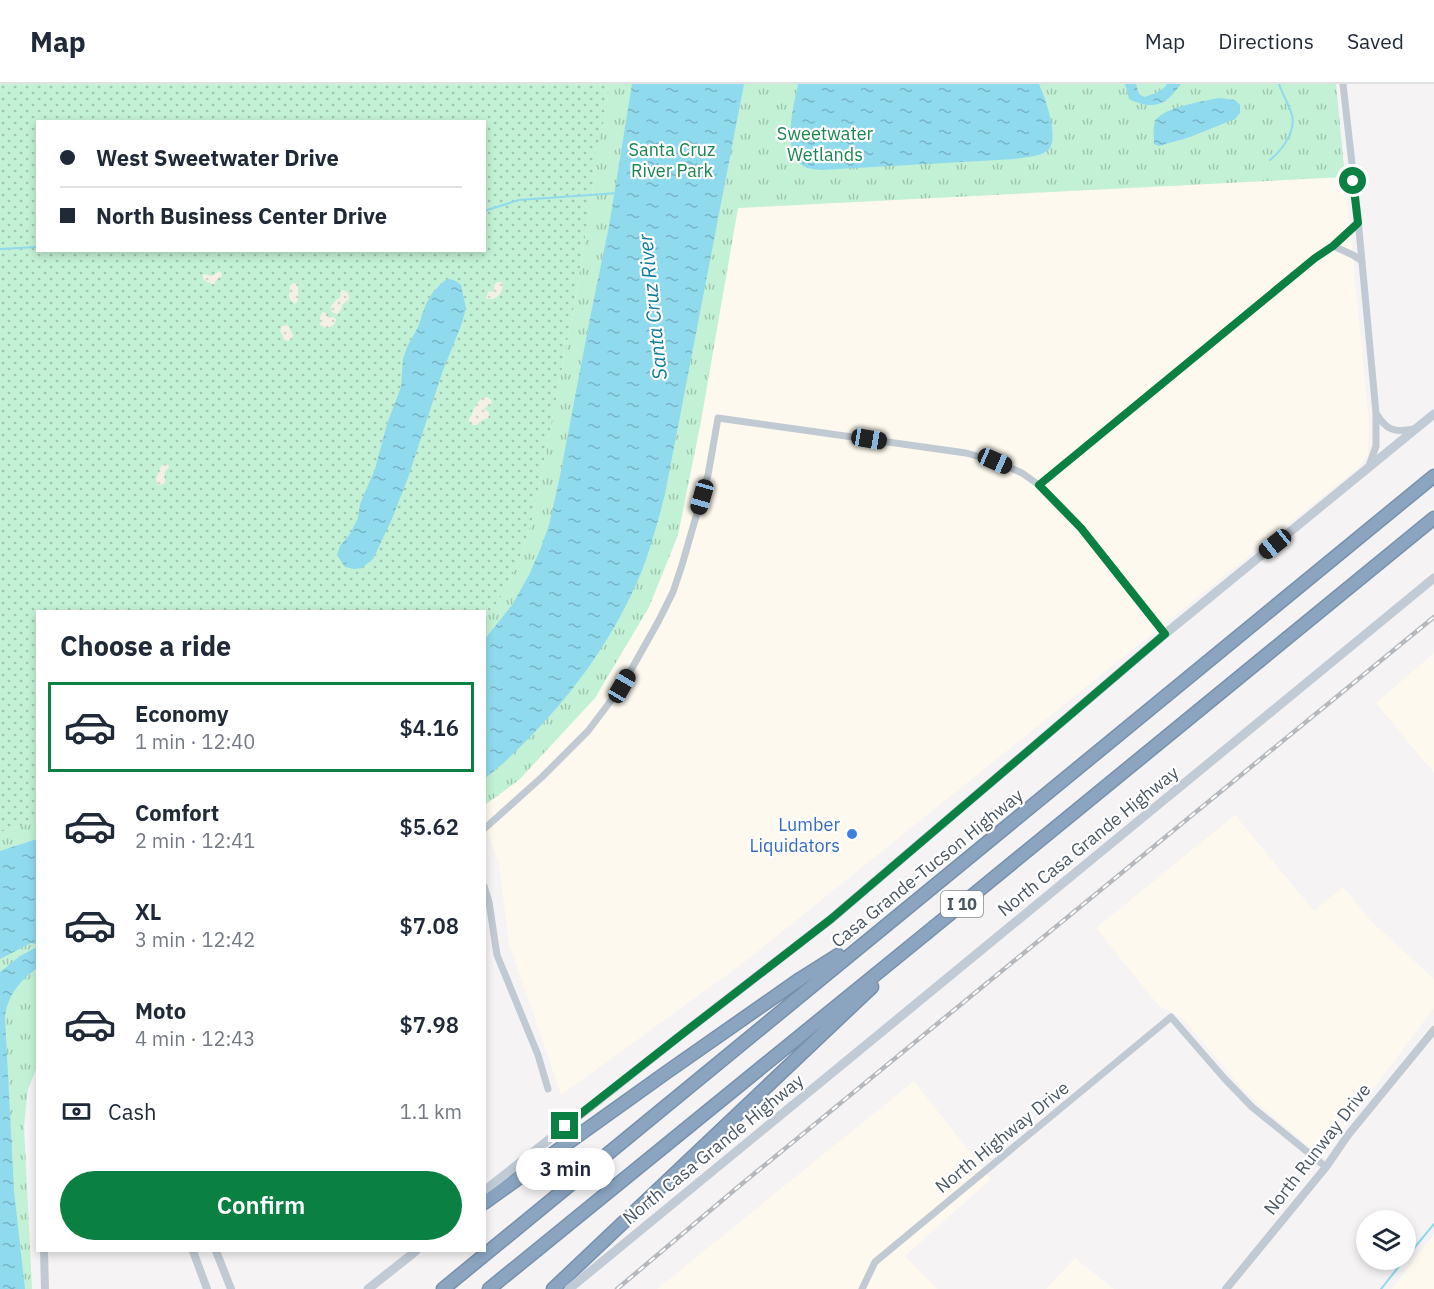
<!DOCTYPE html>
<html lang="en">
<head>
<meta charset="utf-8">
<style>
  body { margin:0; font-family:"IBM Plex Sans",sans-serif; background:#f6f6f7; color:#1f2937; height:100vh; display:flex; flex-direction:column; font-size:22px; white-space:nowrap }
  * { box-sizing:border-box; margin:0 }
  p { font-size:20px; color:#747a83 }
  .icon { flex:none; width:33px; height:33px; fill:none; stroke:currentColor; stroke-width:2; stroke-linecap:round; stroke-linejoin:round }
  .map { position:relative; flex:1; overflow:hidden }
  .sheet { position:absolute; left:36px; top:526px; width:450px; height:642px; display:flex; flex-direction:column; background:#fff; border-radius:0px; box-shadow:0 3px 9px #0003 }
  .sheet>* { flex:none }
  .guide { position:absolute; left:36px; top:36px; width:450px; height:132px; border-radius:0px; box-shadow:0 3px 9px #0003; display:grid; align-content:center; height:132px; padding:0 24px; background:#fff }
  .controls { position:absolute; left:1356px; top:1126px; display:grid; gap:12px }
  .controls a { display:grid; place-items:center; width:60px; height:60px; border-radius:50%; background:#fff; box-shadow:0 3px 9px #0003; font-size:30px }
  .end { position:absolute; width:27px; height:27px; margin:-14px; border:8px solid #0b8043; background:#fff; box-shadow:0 0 0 3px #fff }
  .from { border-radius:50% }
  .bubble { position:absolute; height:42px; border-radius:21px; background:#fff; box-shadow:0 3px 9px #0003; font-size:20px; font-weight:600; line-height:42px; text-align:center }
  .car { position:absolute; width:18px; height:36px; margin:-18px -9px; border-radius:8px; box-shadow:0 0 4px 2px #0007; background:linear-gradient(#222 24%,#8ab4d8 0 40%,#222 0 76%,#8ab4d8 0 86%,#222 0) }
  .guide b { display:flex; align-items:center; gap:21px; height:57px; font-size:22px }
  .guide b+b { border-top:2px solid #e0e1e3 }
  .guide i { width:15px; height:15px; background:#1f2937 }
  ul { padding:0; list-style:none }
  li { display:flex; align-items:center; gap:18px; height:90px; margin:0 12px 9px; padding:0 12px; border:3px solid transparent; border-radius:0px }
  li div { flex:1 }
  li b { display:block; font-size:22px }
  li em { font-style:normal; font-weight:600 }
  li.on { border-color:#0b8043 }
  li>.icon { width:54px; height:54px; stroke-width:1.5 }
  h2 { padding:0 24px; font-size:27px; line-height:72px }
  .pay { display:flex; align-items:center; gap:15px; height:66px; padding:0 24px; font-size:22px }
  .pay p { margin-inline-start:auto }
  .button { display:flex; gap:12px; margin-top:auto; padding:12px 24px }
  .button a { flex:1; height:69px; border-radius:36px; background:#0b8043; color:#fff; font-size:24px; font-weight:600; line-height:69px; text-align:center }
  header { display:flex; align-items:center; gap:36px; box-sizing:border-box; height:84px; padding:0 30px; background:#fff; border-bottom:2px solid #e0e1e3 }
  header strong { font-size:28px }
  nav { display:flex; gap:33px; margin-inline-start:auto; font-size:21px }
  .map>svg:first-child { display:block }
  .commercial { fill:#fdf9ef }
  .grass { fill:url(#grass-dots); fill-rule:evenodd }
  .sand { fill:url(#sand-dots) }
  .park { fill:url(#park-tufts) }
  .water { fill:url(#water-ripples) }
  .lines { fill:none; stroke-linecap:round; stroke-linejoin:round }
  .stream { stroke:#90daee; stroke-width:2 }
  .motorway-casing { stroke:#7690ad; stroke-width:15 }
  .minor { stroke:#c1cad2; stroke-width:7 }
  .tertiary { stroke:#c1cad2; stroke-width:8 }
  .secondary { stroke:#c1cbd6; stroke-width:9 }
  .motorway { stroke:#8ba5c1; stroke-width:12 }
  .rail-casing { stroke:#b5b8bd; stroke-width:4.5 }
  .rail { stroke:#fff; stroke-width:2; stroke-dasharray:7; stroke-linecap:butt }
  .route { stroke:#0b8043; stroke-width:8 }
  .shop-dot { fill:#3f7fe0; stroke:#fff; stroke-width:2 }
  .labels { text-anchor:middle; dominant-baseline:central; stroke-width:4.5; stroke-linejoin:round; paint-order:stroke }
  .shield { fill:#fff; stroke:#808990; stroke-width:1.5 }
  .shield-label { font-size:16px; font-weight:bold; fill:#4a5661 }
  .park-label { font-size:18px; fill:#17864f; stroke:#fff }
  .shop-label { font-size:18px; fill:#366cbe; stroke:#fff; text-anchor:end }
  .street-label { font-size:18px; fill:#4a5661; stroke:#fff }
  .water-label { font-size:20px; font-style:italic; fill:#0c7c9b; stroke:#fff }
</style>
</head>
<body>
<header>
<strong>Map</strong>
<nav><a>Map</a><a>Directions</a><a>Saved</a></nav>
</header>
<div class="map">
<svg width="1434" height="1205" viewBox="0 0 1434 1205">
  <defs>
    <pattern id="grass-dots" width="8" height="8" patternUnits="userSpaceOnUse" patternTransform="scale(1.5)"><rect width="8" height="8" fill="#c3f1d5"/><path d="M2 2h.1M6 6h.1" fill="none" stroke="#a0c6b0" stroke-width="1.8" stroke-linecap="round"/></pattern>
    <pattern id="sand-dots" width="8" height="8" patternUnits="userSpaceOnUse" patternTransform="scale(1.5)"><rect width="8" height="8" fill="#f5f0e5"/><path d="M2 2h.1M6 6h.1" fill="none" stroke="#d4d0c7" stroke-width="1.8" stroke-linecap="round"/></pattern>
    <pattern id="park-tufts" width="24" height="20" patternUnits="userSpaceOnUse" patternTransform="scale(1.5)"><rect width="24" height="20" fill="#c3f1d5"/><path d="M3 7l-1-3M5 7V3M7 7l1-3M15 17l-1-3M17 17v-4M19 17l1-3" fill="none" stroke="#a0c6b0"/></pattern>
    <pattern id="water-ripples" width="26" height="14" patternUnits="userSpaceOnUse" patternTransform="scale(1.5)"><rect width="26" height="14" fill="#90daee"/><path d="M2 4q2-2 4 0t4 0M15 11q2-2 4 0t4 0" fill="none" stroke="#78b4c4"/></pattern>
  </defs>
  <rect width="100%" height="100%" fill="#f5f3f3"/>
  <!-- commercial -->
  <path class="commercial" d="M1345 93 1369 340 1368 371 1358 384 742 880 561 1011 509 860 499 781 485 740V721L520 695 595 614 649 523 678 451 701 337 737 124Z
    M1434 569V689L1376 619Z
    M1235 731 1314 827 1343 803 1372 838 1434 895V924L1322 1073 1266 1027 1240 1002 1182 934 1159 922 1096 844Z
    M914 997 991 1095 905 1172 937 1205H657Z
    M1434 1150V1205H1392Z
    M1075 1174 1114 1205H1046Z"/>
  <!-- grass -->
  <path class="grass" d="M0 0H610L603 42 594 80 597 81 573 228 533 433C523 468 510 507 485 535L484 528H38L37 737 0 748ZM38 38H484V166H38Z"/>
  <!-- sand -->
  <path class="sand" d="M219 187 221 188 222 192 216 196 214 201 207 198 203 195V191L204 190 212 192Z
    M497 198H502C504 206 500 212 493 215H486L488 208 494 207V202Z
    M294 199 297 200 298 203V217L295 220 291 217 289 212 290 202Z
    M343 206 348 209 349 215 342 221V224L338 230 334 229 331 227V222L337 215 340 214 341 207Z
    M323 228 326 229 328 234 333 233 336 235C336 241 331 243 326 244L320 241V232Z
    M287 241 289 243 293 251 292 255 288 257 284 256 283 252 280 247 282 242Z
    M487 313 491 316 492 319 484 325 489 328V334L482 336 477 341H473L470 339 469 335C475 327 475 315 487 313Z
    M165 380 168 381 169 383 164 389 165 391V399L160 401 158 400 156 395 161 382Z"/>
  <!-- park -->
  <path class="park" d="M610 0H1336L1345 93 738 124 701 337 678 451 649 523 595 614 520 695 485 721 484 535C510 507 523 468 533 433L573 228 597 81 593 80 603 42Z
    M37 737 38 980 28 1005 24 1042 32 1205H0V748Z"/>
  <!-- water -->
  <path class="water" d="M632 0H744L665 410C658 437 651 464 641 489 616 549 577 605 532 651 517 666 502 682 485 694V555L512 521 529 491 540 466 549 441 560 392 590 234 609 142Z
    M798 0H1039C1045 13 1061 57 1047 67 1039 73 1024 73 1015 75L821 86C817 85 811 85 807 84 779 72 794 22 798 0Z
    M1125 0H1136L1139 10 1144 13C1153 10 1162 8 1167 0H1181C1166 21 1154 27 1129 15Z
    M1219 14 1235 16 1240 21V29L1235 35 1190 53 1159 62 1154 60C1154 52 1152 43 1156 36 1164 23 1205 17 1219 14Z
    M448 195 454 196 461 201 466 224 462 239 442 289 408 394 391 437 373 475 362 484 354 485 345 483 337 471 340 462 350 450 358 434 360 420 375 385 387 340 401 303 403 275 407 263 418 243 426 220 433 208 444 197Z
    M37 755V860L31 859 0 875V767Z
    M37 863V884C20 897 8 910 5 933L14 1107 25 1205H0V888L20 872Z"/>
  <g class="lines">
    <!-- stream -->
    <path class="stream" d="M1270 76C1282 66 1296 48 1292 31 1289 20 1282 10 1279 0
      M484 127 519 116 618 109
      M0 165 38 163
      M1406 1174 1434 1140
      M1381 1205 1404 1176"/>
    <!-- motorway casing -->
    <g class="motorway-casing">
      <path id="motorway" d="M484 1119 667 988 800 895 838 871
        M443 1205 1434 392
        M489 1205 934 843 1434 434
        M553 1205 872 903"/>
    </g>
    <!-- minor -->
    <path class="minor" d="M1343 0 1357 124 1376 329
      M1333 162 1353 171 1362 177
      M1369 382 1376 362V329C1386 346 1394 349 1414 345
      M1039 401 1315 174 1333 162 1358 139
      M484 745 542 693 588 647 622 602 658 538 673 508 682 481 708 391 718 334 966 369 995 377 1022 389 1039 401 1081 444 1165 550
      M484 802 489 818 497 871 538 971 548 1005
      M862 1205 875 1178 1171 933 1224 994 1252 1023 1326 1083"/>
    <!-- tertiary -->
    <path class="tertiary" d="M44 1167 45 1205
      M193 1167 207 1205
      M216 1167 231 1205
      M1226 1205 1326 1083 1348 1051 1434 946"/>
    <!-- secondary -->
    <path class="secondary" d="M484 1107 681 951 831 835 1165 550 1434 330
      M368 1205 416 1167
      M569 1205 1434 494"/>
    <!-- motorway -->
    <use href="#motorway" class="motorway"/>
    <!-- rail casing -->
    <g class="rail-casing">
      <path id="rail" d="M617 1205 738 1103 1434 533"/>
    </g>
    <!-- rail -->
    <use href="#rail" class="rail"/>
  </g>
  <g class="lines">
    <!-- route -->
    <path class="route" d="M565 1042 681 951 831 835 1165 550 1081 444 1039 401 1315 174 1333 162 1358 139 1353 97"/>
  </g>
  <!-- markers -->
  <circle class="shop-dot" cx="852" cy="750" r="6"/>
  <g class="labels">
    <!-- shield labels -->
    <rect class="shield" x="941" y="807" width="42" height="26" rx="4.5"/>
    <g class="shield-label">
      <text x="962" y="820">I 10</text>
    </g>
    <!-- park labels -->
    <g class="park-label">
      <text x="825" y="49">Sweetwater<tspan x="825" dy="21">Wetlands</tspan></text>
      <text x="672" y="65">Santa Cruz<tspan x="672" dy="21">River Park</tspan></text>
    </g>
    <!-- shop labels -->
    <g class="shop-label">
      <text x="840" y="740">Lumber<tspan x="840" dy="21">Liquidators</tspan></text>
    </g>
    <!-- street labels -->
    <g class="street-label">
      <text transform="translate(1088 757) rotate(-39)">North Casa Grande Highway</text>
      <text transform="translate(927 784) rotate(-39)">Casa Grande-Tucson Highway</text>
      <text transform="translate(1002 1053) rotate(-39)">North Highway Drive</text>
      <text transform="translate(713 1065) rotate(-39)">North Casa Grande Highway</text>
      <text transform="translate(1317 1065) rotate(-52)">North Runway Drive</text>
    </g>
    <!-- water labels -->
    <g class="water-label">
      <text transform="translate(652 223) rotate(-96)">Santa Cruz River</text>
    </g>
  </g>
</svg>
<div class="controls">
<a><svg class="icon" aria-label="layers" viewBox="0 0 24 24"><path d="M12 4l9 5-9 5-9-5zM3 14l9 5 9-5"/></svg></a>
</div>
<i class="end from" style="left:1353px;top:97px"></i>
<i class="end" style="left:565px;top:1042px"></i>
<div class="bubble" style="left:516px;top:1064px;width:99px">3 min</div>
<i class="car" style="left:869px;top:355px;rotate:99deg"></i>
<i class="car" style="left:995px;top:377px;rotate:114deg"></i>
<i class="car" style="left:702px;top:413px;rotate:196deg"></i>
<i class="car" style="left:1275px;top:460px;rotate:231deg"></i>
<i class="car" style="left:622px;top:602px;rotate:30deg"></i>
<div class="guide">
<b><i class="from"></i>West Sweetwater Drive</b>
<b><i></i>North Business Center Drive</b>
</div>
<section class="sheet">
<h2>Choose a ride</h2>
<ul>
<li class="on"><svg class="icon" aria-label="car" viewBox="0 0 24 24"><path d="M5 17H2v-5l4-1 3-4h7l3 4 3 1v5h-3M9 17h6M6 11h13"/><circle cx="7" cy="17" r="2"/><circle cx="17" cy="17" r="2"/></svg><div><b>Economy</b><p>1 min · 12:40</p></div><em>$4.16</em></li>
<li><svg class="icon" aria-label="car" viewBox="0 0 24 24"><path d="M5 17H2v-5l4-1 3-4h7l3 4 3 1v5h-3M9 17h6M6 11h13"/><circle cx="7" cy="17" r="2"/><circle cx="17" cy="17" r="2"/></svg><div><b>Comfort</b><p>2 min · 12:41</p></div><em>$5.62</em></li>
<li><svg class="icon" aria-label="car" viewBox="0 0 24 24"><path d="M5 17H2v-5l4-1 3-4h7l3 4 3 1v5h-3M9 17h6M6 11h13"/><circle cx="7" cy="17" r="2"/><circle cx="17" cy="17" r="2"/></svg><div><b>XL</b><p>3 min · 12:42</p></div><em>$7.08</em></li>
<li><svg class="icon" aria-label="car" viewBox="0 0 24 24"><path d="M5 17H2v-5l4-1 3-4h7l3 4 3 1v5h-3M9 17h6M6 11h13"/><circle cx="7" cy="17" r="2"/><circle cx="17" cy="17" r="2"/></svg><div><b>Moto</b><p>4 min · 12:43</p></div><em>$7.98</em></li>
</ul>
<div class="pay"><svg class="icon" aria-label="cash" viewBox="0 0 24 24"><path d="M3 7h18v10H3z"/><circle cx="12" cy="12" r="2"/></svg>Cash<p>1.1 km</p></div>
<div class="button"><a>Confirm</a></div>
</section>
</div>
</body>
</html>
